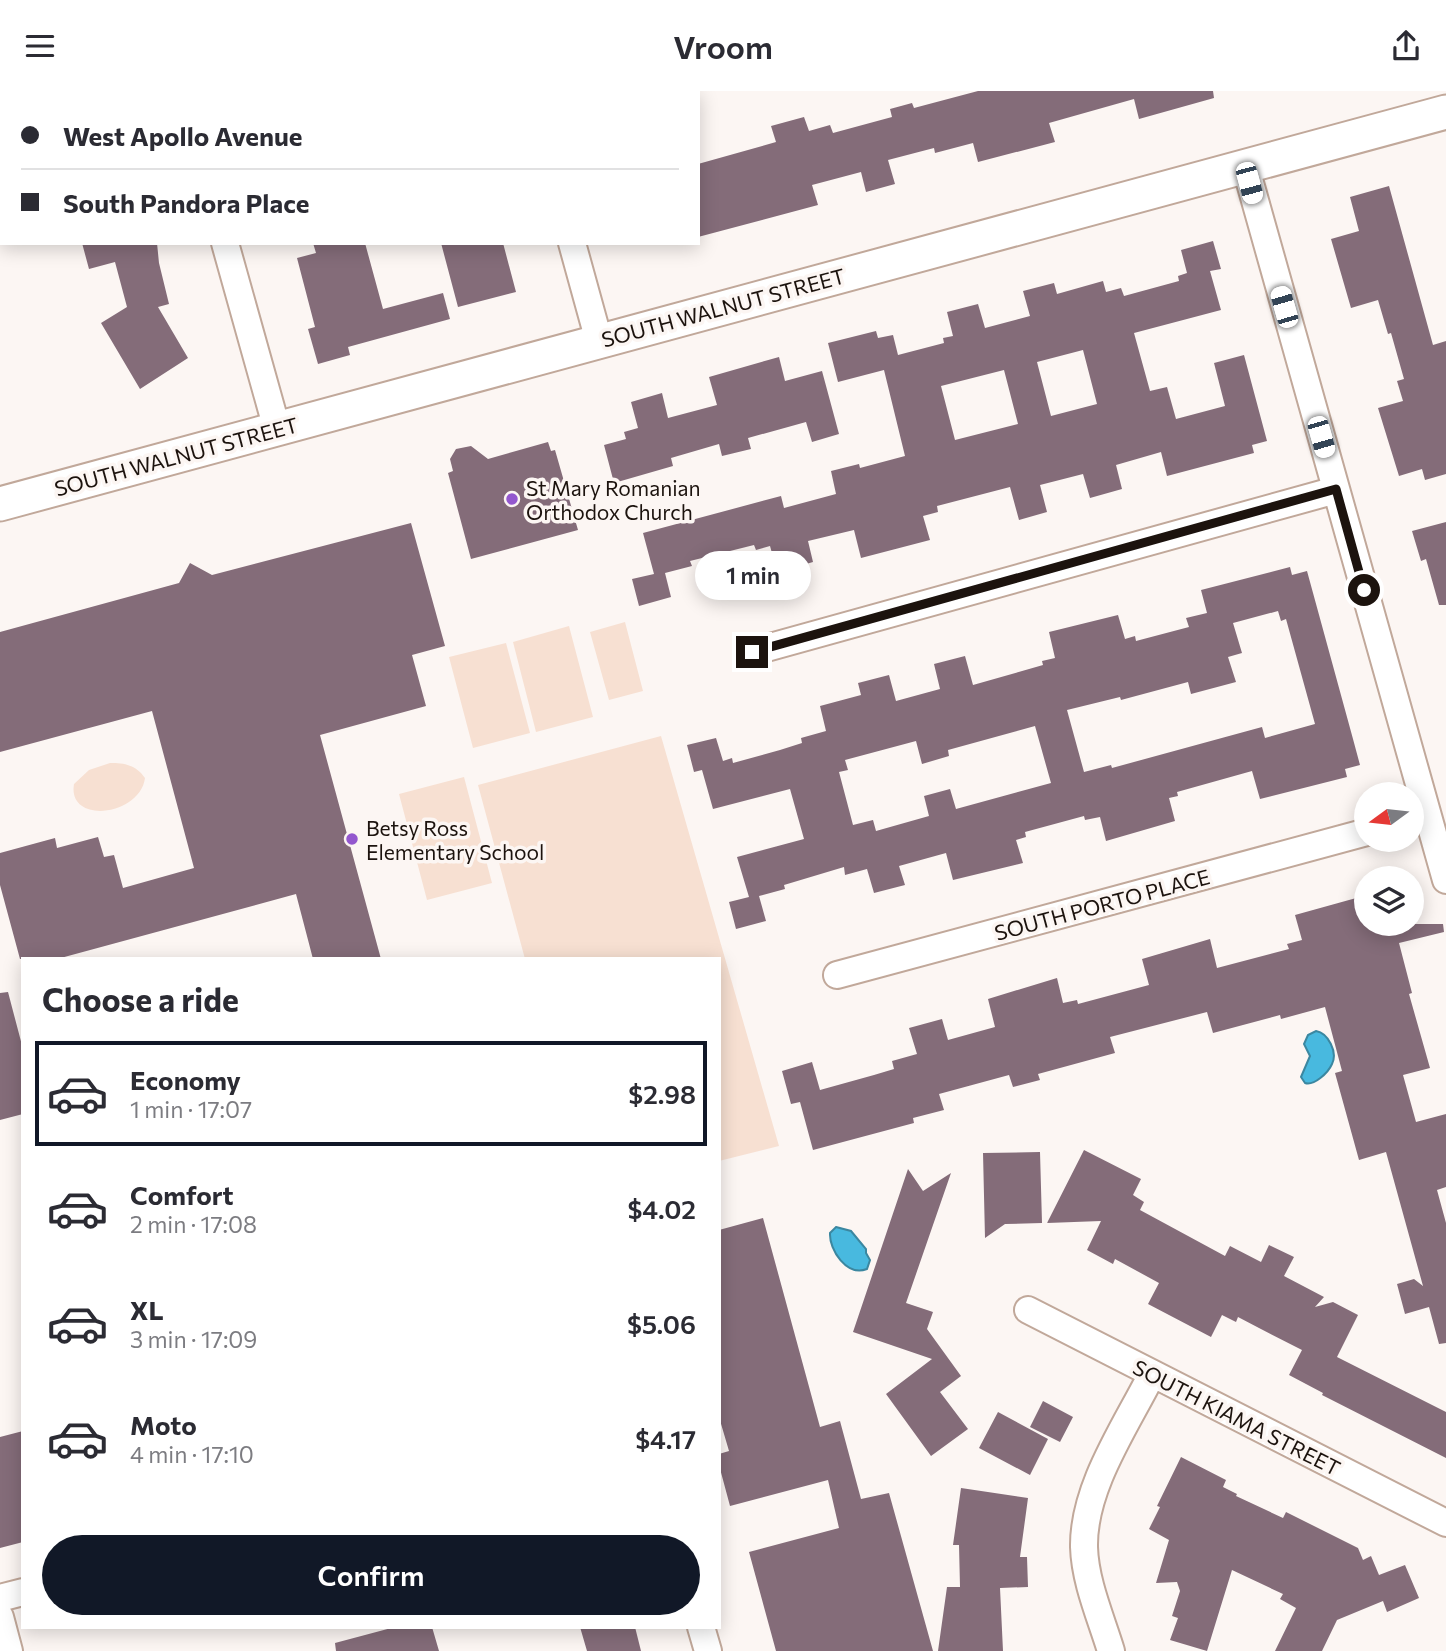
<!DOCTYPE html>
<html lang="en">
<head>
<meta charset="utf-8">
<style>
  body { margin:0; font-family:Commissioner,sans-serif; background:#f2f2f3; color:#2b2b33; height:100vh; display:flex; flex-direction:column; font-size:26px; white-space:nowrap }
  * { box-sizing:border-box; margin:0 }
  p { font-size:23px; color:#7c7c81 }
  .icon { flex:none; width:38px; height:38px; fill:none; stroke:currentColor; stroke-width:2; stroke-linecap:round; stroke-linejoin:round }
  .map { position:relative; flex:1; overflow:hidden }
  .panel { position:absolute; left:21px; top:866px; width:700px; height:672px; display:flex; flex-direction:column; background:#fff; border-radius:0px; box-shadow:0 4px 18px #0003 }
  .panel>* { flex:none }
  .top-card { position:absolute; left:0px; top:0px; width:700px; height:154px; box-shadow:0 4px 18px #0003; display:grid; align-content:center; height:154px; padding:0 21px; background:#fff }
  .needle { width:46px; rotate:255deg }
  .buttons { position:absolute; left:1354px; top:691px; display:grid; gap:14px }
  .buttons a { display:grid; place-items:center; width:70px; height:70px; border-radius:50%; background:#fff; box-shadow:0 4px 18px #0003; font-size:35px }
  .end { position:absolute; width:32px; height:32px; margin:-16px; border:9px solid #1c130e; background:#fff; box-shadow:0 0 0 4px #fff }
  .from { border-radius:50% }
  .bubble { position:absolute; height:49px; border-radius:24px; background:#fff; box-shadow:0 4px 18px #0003; font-size:23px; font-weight:600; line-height:49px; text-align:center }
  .car { position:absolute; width:21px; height:42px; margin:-21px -10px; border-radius:9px; box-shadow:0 0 5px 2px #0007; background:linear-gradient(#fff 24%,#345 0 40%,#fff 0 76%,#345 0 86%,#fff 0) }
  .top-card b { display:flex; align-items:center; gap:24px; height:66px; font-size:26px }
  .top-card b+b { border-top:2px solid #e1e1e2 }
  .top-card i { width:18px; height:18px; background:#2b2b33 }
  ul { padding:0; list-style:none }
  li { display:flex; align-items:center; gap:21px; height:105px; margin:0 14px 10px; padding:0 7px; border:4px solid transparent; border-radius:0px }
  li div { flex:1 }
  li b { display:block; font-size:26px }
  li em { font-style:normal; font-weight:600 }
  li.active { border-color:#111827 }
  li>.icon { width:63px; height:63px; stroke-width:1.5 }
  h2 { padding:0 21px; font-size:32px; line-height:84px }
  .action { display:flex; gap:14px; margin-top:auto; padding:14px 21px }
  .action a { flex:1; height:80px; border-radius:42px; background:#111827; color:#fff; font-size:28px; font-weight:600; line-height:80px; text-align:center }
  header { display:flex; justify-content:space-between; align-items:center; height:91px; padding:0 21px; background:#fff; font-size:32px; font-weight:600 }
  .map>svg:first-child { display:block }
  .green { fill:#f7e0d2 }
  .water { fill:#48b9df; stroke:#3b87a0; stroke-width:2 }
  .building { fill:#846c79; fill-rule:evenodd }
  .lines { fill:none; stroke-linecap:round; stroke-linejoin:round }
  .minor-casing { stroke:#c1a89a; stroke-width:30 }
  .tertiary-casing { stroke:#c1a89a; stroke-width:37 }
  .minor { stroke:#fff; stroke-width:26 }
  .tertiary { stroke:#fff; stroke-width:33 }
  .route { stroke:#1c130e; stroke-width:9 }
  .poi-dot { fill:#9357ce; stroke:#fcf6f3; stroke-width:2.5 }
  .labels { text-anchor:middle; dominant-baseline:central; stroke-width:7; stroke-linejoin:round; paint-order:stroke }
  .street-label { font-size:21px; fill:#1c130e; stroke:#fcf6f3 }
  .poi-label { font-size:21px; fill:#1c130e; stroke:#fcf6f3; text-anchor:start }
</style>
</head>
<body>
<header><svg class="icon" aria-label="menu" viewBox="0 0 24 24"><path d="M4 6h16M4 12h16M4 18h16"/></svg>Vroom<svg class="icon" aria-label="share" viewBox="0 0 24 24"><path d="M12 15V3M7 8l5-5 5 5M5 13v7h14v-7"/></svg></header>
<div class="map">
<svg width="1446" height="1560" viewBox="0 0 1446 1560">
  <rect width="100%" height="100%" fill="#fcf6f3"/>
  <!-- green -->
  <path class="green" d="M625 531 643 600 609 609 590 541Z
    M569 535 593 626 536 641 513 551Z
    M506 552 530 642 473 657 449 566Z
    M661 645 779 1055 719 1070V868H525L478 694Z
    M110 672C125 672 136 674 145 687 140 725 67 734 74 693L89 679Z
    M464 686 492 792 427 809 399 703Z"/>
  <!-- water -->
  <path class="water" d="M1316 940C1328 942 1338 961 1332 973 1328 982 1314 995 1305 992L1301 986 1310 965 1304 953 1308 944Z
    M836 1136 851 1140 866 1158V1162L870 1169 867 1178C847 1186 829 1159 830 1142Z"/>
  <!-- building -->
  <path class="building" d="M978 0H1213L1214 7 1139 28 1134 8 1049 32 1055 51 978 71 973 52 935 62 934 57 888 69 895 93 866 101 861 81 812 94 818 114 698 146V73L776 51 771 35 804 26 809 40 830 34 833 42 892 26 890 18 912 12 914 17Z
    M1389 95 1433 254 1446 250V383L1425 389 1422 378 1399 385 1378 317 1403 310 1397 290 1404 288 1391 242 1388 243 1378 209 1351 217 1331 148 1359 140 1350 106Z
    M1213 150 1221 178 1210 180 1221 219 1134 242 1150 300 1167 296 1176 328 1225 315 1214 272 1244 264 1267 350 1252 354 1254 362 1167 385 1161 361 1116 374 1122 398 1090 407 1083 383 1040 394 1047 421 1019 429 1010 396 937 415 938 421 923 425 930 449 861 467 854 439 808 450 813 471 782 480 780 471 775 473 770 455 756 459 754 454 690 470 692 475 665 482 671 506 639 515 632 488 654 483 643 442 781 405 784 417 836 403 831 380 859 373 860 377 905 365 884 279 838 291 828 252 876 240 878 247 893 244 898 264 944 252 943 247 953 245 947 221 978 213 985 237 1030 225 1023 200 1054 192 1057 203 1103 190 1106 201 1121 197 1124 205 1179 190 1178 185 1187 182 1181 159ZM1083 259 1097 313 1051 325 1037 271ZM1004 279 1018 333 955 349 941 295Z
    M82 152H157L159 172 169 213 158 216 188 267 140 298 101 232 127 216 115 171 89 178Z
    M313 152H365L383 218 443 202 450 228 348 256 350 264 318 273 308 238 315 236 297 167 316 162Z
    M441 152H503L516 201 458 216Z
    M779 266 785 290 822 280 839 343 812 351 806 331 748 347 751 358 722 365 719 353 671 367 673 375 614 392 604 354 626 348 624 341 638 337 631 311 662 302 668 327 717 314 709 286Z
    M548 351 551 360 555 359 578 439 471 468 448 382 453 380 450 368 456 358 471 355 488 368Z
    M1446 431V514H1439L1426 468 1421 470 1412 440Z
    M411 432 445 555 412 564 426 615 320 644 381 868H313L296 803 57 868H20L0 794V762L55 747 57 757 98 746 104 766 114 764 123 797 194 777 152 620 0 661V541L179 492 190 472 212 484Z
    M1290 476 1292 484 1307 480 1353 648 1360 674 1345 678 1347 686 1260 708 1252 680 1177 701 1178 705 1169 707 1175 730 1106 750 1100 726 1085 729 1084 725 1025 741 1026 746 1016 749 1023 772 953 789 946 762 899 775 905 794 874 802 867 778 845 784 844 776 784 794 785 798 759 805 766 830 736 838 729 811 749 806 737 766 804 748 790 698 713 718 702 679 694 681 687 654 716 647 723 670 732 667 733 672 780 659 802 652 801 647 826 640 820 615 861 604 858 592 889 584 896 610 940 598 934 573 965 565 973 594 1043 574 1042 570 1055 567 1049 541 1118 524 1125 548 1135 545 1136 550 1189 536 1186 527 1207 522 1201 499ZM1278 520 1281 530 1286 528 1315 633 1265 647 1262 636 1112 677 1111 674 1084 681 1067 619 1120 606 1121 609 1188 591 1191 603 1236 591 1228 566 1242 562 1233 532ZM1035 635 1051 692 956 718 950 698 924 705 929 725 876 740 873 729 853 734 839 681 848 679 845 669 916 650 922 673 949 665 948 659Z
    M1367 804V833H1443L1444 841 1399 852 1412 902 1409 903 1430 977 1403 984 1416 1031 1446 1023V1096L1437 1099 1446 1132V1252L1439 1253 1429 1216 1405 1223 1397 1193 1414 1188 1423 1195 1386 1061 1359 1069 1335 982 1342 980 1325 916 1281 928 1280 924 1213 942 1207 921 1110 946 1115 962 1038 983 1040 989 1013 996 1009 984 939 1003 944 1019 913 1027 914 1032 813 1059 800 1011 791 1013 782 980 812 971 820 999 874 984 894 978 892 970 917 963 909 937 942 928 948 949 995 936 988 908 1057 887 1063 912 1077 909 1078 913 1149 894 1142 868 1210 848 1217 877 1289 858 1287 853 1302 849 1295 824Z
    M8 901 23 958V1023L0 1029V902Z
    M1084 1059 1141 1088 1133 1104 1144 1111 1140 1119 1225 1165 1230 1155 1261 1171 1269 1154 1294 1166 1284 1185 1324 1206 1315 1216 1333 1211 1358 1224 1337 1266 1446 1321V1367L1322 1304 1323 1302 1289 1284 1302 1259 1259 1237 1238 1226 1236 1231 1222 1224 1211 1246 1148 1213 1159 1192 1115 1168 1113 1173 1087 1159 1101 1130 1047 1132Z
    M1040 1061 1042 1132 1005 1133 985 1147 983 1062Z
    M908 1078 923 1100 951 1082 906 1212 933 1221 927 1238 961 1285 940 1301 968 1338 931 1365 886 1303 932 1268 853 1241Z
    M763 1127 820 1336 840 1330 861 1408 889 1402 933 1560H776L749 1461 839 1437 828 1389 730 1415 719 1374V1363L729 1360 719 1326V1139Z
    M1043 1310 1073 1326 1060 1351 1030 1336Z
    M998 1321 1048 1348 1030 1384 979 1357Z
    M23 1340V1451L0 1457V1346Z
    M1181 1366 1226 1389 1223 1396 1237 1403 1236 1405 1283 1427 1286 1421 1358 1457 1363 1469 1371 1465 1379 1484 1405 1474 1419 1507 1387 1521 1383 1510 1337 1529 1322 1560H1275L1296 1517 1280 1508 1283 1503 1232 1479 1207 1560 1170 1549 1178 1527 1172 1525 1180 1500 1177 1491 1156 1492 1169 1449 1149 1438 1160 1416 1157 1415Z
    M961 1397 1028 1407 1020 1466H1027L1028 1496 1000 1497 1003 1560H938L947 1496H960L959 1454H953Z
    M395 1536H432L439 1560H336L335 1552Z
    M580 1536H635L641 1560H587Z"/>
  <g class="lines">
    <!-- minor casing -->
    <g class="minor-casing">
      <path id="minor" d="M182 0V2
        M530 0 531 2
        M1245 74 1446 789
        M225 152 277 338
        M572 152 599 250
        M752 561 1336 399
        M837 884 1367 741
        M1028 1219 1446 1432
        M0 1507 23 1501
        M0 1526 9 1560
        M701 1536 708 1560
        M1111 1560C1101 1527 1085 1491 1084 1456 1083 1396 1126 1335 1152 1283"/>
    </g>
    <!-- tertiary casing -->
    <g class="tertiary-casing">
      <path id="tertiary" d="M0 413 1446 21"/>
    </g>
    <!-- minor -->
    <use href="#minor" class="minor"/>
    <!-- tertiary -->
    <use href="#tertiary" class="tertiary"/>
  </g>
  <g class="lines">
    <!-- route -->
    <path class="route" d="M752 561 1336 398 1364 499"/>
  </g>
  <!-- markers -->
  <g class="poi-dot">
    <circle cx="512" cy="408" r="7"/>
    <circle cx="352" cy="748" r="7"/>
  </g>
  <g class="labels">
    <!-- street labels -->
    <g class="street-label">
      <text transform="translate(723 216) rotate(-15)">SOUTH WALNUT STREET</text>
      <text transform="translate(176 365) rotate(-15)">SOUTH WALNUT STREET</text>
      <text transform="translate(1102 813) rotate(-15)">SOUTH PORTO PLACE</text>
      <text transform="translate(1237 1326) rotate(27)">SOUTH KIAMA STREET</text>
    </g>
    <!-- poi labels -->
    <g class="poi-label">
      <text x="526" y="396">St Mary Romanian<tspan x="526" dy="24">Orthodox Church</tspan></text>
      <text x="366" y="736">Betsy Ross<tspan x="366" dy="24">Elementary School</tspan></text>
    </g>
  </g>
</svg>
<div class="buttons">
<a><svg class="needle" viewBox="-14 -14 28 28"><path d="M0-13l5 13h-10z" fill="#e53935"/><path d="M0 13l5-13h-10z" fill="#7c7c81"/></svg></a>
<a><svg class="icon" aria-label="layers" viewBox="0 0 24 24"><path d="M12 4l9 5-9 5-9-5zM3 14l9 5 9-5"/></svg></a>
</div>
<i class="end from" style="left:1364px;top:499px"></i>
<i class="end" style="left:752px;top:561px"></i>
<div class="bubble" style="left:695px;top:460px;width:116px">1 min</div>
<i class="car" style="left:1249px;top:92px;rotate:165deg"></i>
<i class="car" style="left:1284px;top:216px;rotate:344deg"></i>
<i class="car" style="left:1321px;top:346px;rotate:164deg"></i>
<div class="top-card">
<b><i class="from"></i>West Apollo Avenue</b>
<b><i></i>South Pandora Place</b>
</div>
<section class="panel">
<h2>Choose a ride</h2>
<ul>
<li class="active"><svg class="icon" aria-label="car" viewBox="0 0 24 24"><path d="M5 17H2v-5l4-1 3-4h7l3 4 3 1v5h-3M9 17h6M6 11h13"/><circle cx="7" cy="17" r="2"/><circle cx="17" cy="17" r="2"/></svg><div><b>Economy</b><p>1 min · 17:07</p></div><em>$2.98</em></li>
<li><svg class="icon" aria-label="car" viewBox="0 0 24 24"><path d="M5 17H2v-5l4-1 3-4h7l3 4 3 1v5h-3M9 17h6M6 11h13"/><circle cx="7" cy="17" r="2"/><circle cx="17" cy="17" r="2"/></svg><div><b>Comfort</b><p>2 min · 17:08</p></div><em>$4.02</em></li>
<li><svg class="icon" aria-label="car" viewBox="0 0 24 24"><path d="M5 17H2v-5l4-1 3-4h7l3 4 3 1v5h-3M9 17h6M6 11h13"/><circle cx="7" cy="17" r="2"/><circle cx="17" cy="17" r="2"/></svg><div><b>XL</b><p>3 min · 17:09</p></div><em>$5.06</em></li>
<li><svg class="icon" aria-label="car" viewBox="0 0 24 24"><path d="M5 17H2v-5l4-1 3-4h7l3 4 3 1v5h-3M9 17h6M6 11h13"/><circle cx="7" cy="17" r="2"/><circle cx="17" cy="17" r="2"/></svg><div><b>Moto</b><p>4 min · 17:10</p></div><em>$4.17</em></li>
</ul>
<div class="action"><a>Confirm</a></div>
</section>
</div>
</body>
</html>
